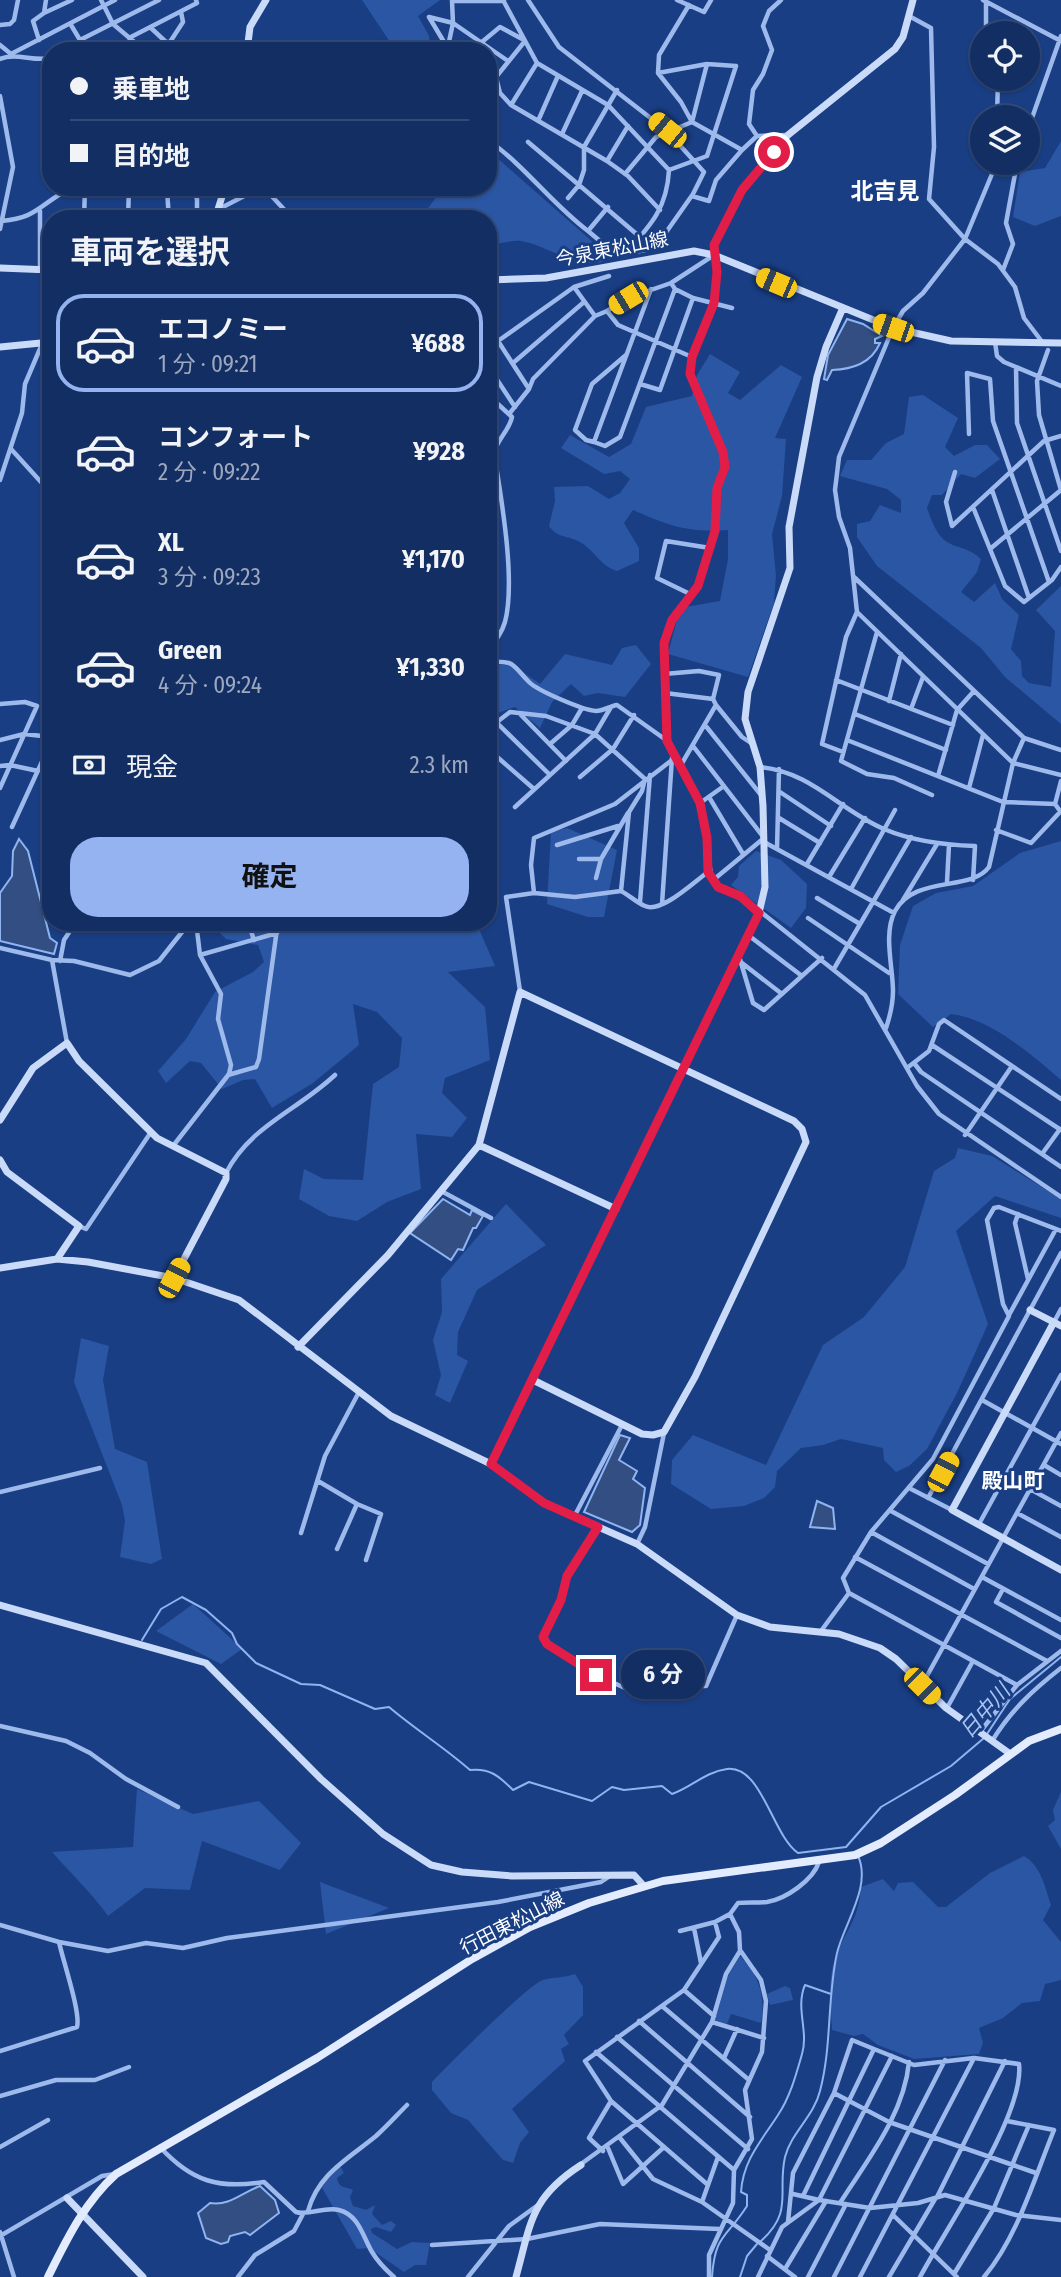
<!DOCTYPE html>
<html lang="ja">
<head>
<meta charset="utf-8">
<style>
  body { margin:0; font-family:"Fira Sans Condensed","Noto Sans JP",sans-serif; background:#203a6c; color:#f1f3f6; height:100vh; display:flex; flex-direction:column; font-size:26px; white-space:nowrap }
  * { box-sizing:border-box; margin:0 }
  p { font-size:23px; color:#9da8be }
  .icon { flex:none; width:38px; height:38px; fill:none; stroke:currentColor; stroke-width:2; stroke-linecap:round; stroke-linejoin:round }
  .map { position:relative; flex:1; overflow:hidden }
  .panel { position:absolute; left:42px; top:210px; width:455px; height:721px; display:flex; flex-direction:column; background:#132e63; border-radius:28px; box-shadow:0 2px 5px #0004,0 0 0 2px #324a78 }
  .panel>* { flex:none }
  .hud { position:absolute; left:42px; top:42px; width:455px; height:154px; border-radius:28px; box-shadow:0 2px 5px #0004,0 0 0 2px #324a78; display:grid; align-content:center; height:154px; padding:0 28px; background:#132e63 }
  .controls { position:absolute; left:970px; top:21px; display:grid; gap:14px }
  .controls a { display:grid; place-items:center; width:70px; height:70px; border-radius:50%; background:#132e63; box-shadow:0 2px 5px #0004,0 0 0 2px #324a78; font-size:35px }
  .end { position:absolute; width:32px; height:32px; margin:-16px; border:9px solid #e11d48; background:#fff; box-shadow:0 0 0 4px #fff }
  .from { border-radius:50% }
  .bubble { position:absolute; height:49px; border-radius:24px; background:#132e63; box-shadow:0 2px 5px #0004,0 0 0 2px #324a78; font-size:23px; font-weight:700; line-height:49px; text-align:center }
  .car { position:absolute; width:21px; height:42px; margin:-21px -10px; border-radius:9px; box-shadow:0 0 5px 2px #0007; background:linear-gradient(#f5c518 24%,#345 0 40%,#f5c518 0 76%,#345 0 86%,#f5c518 0) }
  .hud b { display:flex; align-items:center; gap:24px; height:66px; font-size:26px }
  .hud b+b { border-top:2px solid #324a78 }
  .hud i { width:18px; height:18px; background:#f1f3f6 }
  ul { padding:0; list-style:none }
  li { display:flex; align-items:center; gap:21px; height:98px; margin:0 14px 10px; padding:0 14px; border:4px solid transparent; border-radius:28px }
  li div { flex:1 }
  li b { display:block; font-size:26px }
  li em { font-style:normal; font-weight:700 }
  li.selected { border-color:#95b2f1 }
  li>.icon { width:63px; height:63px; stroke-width:1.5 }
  h2 { padding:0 28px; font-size:32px; line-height:84px }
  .pay { display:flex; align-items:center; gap:18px; height:77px; padding:0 28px; font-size:26px }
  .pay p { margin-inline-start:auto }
  .cta { display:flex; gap:14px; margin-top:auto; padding:14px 28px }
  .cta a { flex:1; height:80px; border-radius:28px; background:#95b2f1; color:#111; font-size:28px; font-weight:700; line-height:80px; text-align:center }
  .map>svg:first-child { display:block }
  .green { fill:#2b56a3 }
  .water { fill:#324e82; stroke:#90b4ef; stroke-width:2 }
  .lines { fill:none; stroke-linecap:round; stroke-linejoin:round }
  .stream { stroke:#90b4ef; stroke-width:2 }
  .street { stroke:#9ebaec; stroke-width:4.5 }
  .secondary { stroke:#cadaf9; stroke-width:7 }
  .primary { stroke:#e3ebff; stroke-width:8 }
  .route { stroke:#e11d48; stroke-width:9 }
  .labels { text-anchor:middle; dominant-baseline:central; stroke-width:6; stroke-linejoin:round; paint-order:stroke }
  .street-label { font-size:19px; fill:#fff; stroke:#193e84 }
  .neighbourhood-label { font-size:21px; font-weight:bold; fill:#fff; stroke:#193e84 }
  .water-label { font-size:21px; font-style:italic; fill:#a9c5f4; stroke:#193e84 }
  .quarter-label { font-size:23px; font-weight:bold; fill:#fff; stroke:#193e84 }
</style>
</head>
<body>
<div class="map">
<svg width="1061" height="2277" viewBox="0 0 1061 2277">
  <rect width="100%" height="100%" fill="#193e84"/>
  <!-- green -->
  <path class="green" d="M362 0H440L418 16 429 36 431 51H396Z
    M1061 141V216L1035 226 1013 217 1020 172 1045 168Z
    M488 150 611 258C584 275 548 245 521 241 511 240 498 244 488 245V219H420L437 196V187H488Z
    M710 354 740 372 728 393 740 400 781 365 802 377 775 438 786 439 782 496 772 534 776 575 774 603 748 677 668 654 680 608 720 601 728 559V530C689 533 669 526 633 510L624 523 639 548V561L617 571C600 566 593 548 578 541 566 535 557 538 549 526L555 501 554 487 588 486 609 499 620 493 630 479 620 471 604 474 561 448 570 435 609 457 631 444 646 407 692 396 697 375Z
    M923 395 958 418 945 447 954 456 975 445H987L1000 459 975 478 961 474 942 495H932L927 508C931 519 936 535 947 542 961 550 966 546 981 559L977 572 961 592 974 602 995 583 1002 599 1019 615 1011 649 1021 661 1022 676 1029 683 1051 687 1055 631 1036 610 1061 586V724L1005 677 981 648 877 566 857 537V524L870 521 880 505 901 513V500L887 489 840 476 847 460H871L886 443 904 434 909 397Z
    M488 524 493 527 497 555 492 601 488 605Z
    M636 645 651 664 625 697 598 693 584 696 571 684 552 702 540 728 515 707 488 716 489 667 510 663 540 684 565 654 612 665 622 648Z
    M567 828 617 850 604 917H588L547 904 551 832Z
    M1061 841V1080C1031 1054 991 1019 951 1014L933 1027 898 994 900 945 913 906 936 893 973 886 1020 853Z
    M756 851 781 860 807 884 806 908 791 928 731 885 738 877 739 866Z
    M209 922H476L495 966 448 972 485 1007 490 1060 445 1078 442 1093 467 1118 452 1137 416 1134 421 1189 387 1202 357 1221 329 1216 299 1199 304 1169 324 1179 363 1180 373 1084 399 1067 402 1038 377 1012 353 1004 359 1045 313 1083 272 1108 255 1079 243 1080 222 1089 201 1063 190 1061 166 1083 158 1071 186 1039 215 992 253 972 264 962 258 945 226 939Z
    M958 1148 992 1156 1061 1199V1218L995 1196 956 1231 988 1324 958 1391 927 1449 909 1466 896 1472 884 1460 883 1448 841 1439 823 1445 801 1448 777 1471 775 1487 764 1498 744 1506 711 1509 671 1484 672 1460 693 1435 766 1465 823 1345 864 1317 905 1267 934 1171 955 1158Z
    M506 1204 546 1245 477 1290 458 1332 457 1355 468 1361 450 1403 435 1395 441 1375 433 1340 442 1312 441 1279Z
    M81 1338 109 1346 103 1380 115 1449 147 1462 162 1559 151 1564 120 1557 125 1521 122 1505 74 1382Z
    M193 1604 237 1644 242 1649 221 1664 156 1631Z
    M137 1789 193 1814 259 1801 301 1843 280 1870 202 1841 190 1890 145 1888 108 1916C92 1893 71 1874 52 1852L133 1847Z
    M1061 1792V1849L1048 1826 1055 1820 1053 1810Z
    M1024 1856C1041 1866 1045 1887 1051 1905L1043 1920 1061 1942V1980L1045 1984 1040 2001 1022 2003 1003 2018 979 2028 983 2043 979 2054 914 2059 878 2045 863 2034 854 2036 832 2030C831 2006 827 1982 835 1959 845 1931 859 1920 861 1887L883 1879 894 1891 898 1883 913 1882 938 1907H946L990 1873Z
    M320 1882 389 1908 326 1934Z
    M740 1956C759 1975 766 1997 761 2023L731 2014 727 2024 715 2020 728 1976Z
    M575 1974 583 1987V2015L564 2035 569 2044 561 2049 565 2061 512 2109 529 2132 520 2143 513 2163 503 2160 468 2120 451 2113 432 2090V2082C447 2066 529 1984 543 1980 554 1977 564 1978 575 1974Z
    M785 1986 790 1988 793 2000 770 2005 767 1994Z
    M340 2166 344 2173 337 2178C339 2189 345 2186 353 2190L350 2197 353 2206 366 2210 375 2205 372 2214 382 2225 391 2221 396 2225 391 2232 376 2227 371 2229 372 2233 397 2249 412 2242 430 2243 426 2265H415L404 2272 369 2248 357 2249 321 2186Z"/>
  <!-- water -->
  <path class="water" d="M847 319 863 324 882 336 875 339V343H880C871 364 852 369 832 370L827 380 824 379 828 355Z
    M19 839 28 851 50 938 57 943 54 954 0 941V893L12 876 13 851Z
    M443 1199 470 1215 472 1210 483 1216 476 1228H473L463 1250 458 1249 451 1260 410 1233Z
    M620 1435 630 1438 619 1460 637 1471 633 1479 645 1488 640 1525 632 1532 584 1512Z
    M817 1501 833 1508 835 1529 810 1527Z
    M260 2186 275 2200 279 2213 250 2235 245 2232 230 2236 228 2242 221 2244 206 2238 198 2213 210 2203C230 2206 241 2193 260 2186Z"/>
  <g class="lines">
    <!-- stream -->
    <path class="stream" d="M142 1640 161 1609 182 1597 206 1610 232 1633 237 1644 256 1663 301 1684 320 1685 375 1709 389 1707C416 1730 444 1747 470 1770 490 1768 499 1776 513 1790L529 1782 592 1801 612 1787 624 1790 662 1786 672 1794C692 1787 705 1772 727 1769 762 1765 772 1835 798 1853L846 1847 881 1807 951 1766 984 1738
      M987 1734 1010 1699 1061 1657
      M761 2241C794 2211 777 2193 785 2157 791 2133 814 2116 820 2091 832 2046 827 1998 837 1953 844 1924 872 1886 858 1856
      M712 2277C715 2234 726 2239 747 2206V2195L741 2192C743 2160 762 2140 778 2115 790 2097 796 2075 802 2054 809 2031 795 2008 805 1985L831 1994
      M740 2277 747 2256 757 2244"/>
    <!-- street -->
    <path class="street" d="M101 0 113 24 145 51
      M503 0 537 63 608 105 669 170
      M528 0 559 47 666 130 704 172 693 194 655 248 625 254C650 226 667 209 669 170L707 156 736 66 707 64
      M677 0 704 12 711 0
      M781 0 769 11 763 26 772 50 763 74 753 90 749 124 757 136 787 135
      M983 0 1059 40
      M452 1H504
      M986 1V33
      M689 5 659 55 658 73 681 102 692 122 742 150 716 180 709 201 692 196
      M44 13 72 0
      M909 16 931 28 934 147 929 199 965 239 998 264 1015 287 1024 318 1043 343
      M0 25 10 24 14 20 18 0
      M71 25 80 40 159 0
      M151 28 166 42H170V51
      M129 38 197 3 196 0
      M39 40 33 21 44 13 46 0
      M525 41 496 77 500 93 511 105 607 161 628 176 660 210
      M170 42 183 22 181 12
      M0 45 11 54 115 0
      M447 47 429 17 453 23 508 61
      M84 51 109 45 118 51
      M447 51 453 23 452 1
      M471 51 500 27 524 40
      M0 59C17 52 33 62 51 58
      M617 90 584 147V170L579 185 640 237
      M488 94 500 93
      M0 96 13 167 0 229
      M511 105 537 63
      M997 117 998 79
      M538 121 557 78
      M1027 132 1061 36
      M562 134 582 91
      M488 140C525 166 552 204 588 231L608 207
      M528 142 579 185 568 198
      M742 150 757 136
      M607 161 628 126
      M625 174 656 137 692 122 707 64 658 73
      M191 187 197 199V219
      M160 190H167L169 219
      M217 210 254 191 266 190 293 219
      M40 211V269
      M84 219 85 188
      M128 219 129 187
      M2 221C34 218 37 208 62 193 69 189 81 189 89 187
      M588 231 612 251 625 254
      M1003 270 1013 244 1006 223 1017 163
      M675 289 693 298 732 308
      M595 316 574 287 609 276
      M488 338 498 341 529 389 509 414
      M498 341 574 287
      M995 342 997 356 1004 362 1061 386
      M1048 350 1037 381 1039 415 1061 490
      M626 355 592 384 575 430 586 440 594 442 651 289
      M692 357 618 325 607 311 628 298 671 283 714 255 717 272 714 303 692 357 690 374 723 452 725 467 717 488 715 531 698 586 672 620 664 643 667 741 700 803 712 881 718 887 751 904 865 995 917 1086 939 1114 1061 1197
      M513 363 584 302
      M488 366 515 407
      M1016 367 1017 423 1061 551
      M640 384 660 390 693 298
      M529 389 533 379 595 316 607 311
      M488 395 512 417C509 431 498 438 494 453 501 497 516 580 505 622 502 632 495 642 488 650
      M969 434 967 373 990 379 993 421 1049 582
      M594 442 605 446 620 437 675 289 671 283
      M11 449 51 493
      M955 472 946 502 952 526 1044 441 1061 436
      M0 480 22 413 25 384 42 344
      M992 490 1029 598
      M973 507 1005 586 1024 602 1052 580 1061 567
      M990 549 1061 490
      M854 577 1024 738 1061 750
      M690 594 657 578 666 541 710 548
      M857 612 1013 763 1061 775
      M877 632 841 761 867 774 894 778 932 795
      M488 662C516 660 512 665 529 682 538 691 583 710 596 711 603 711 610 706 617 705L666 740
      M664 674 699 671 719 675 713 699 716 705 742 737 751 743
      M836 680 953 725
      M665 693 713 699
      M889 701 901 654
      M0 704 25 702 37 706 0 788
      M911 709 923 677
      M520 714 566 761
      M855 714 946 750
      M496 722 549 774
      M705 725 761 795
      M488 729 510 712 546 716 595 734 645 779 642 791 629 812 621 891
      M0 740 24 734 51 737
      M847 740 1003 802 1055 804
      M550 744 572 725 582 708
      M693 746 764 838 712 881
      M488 749 534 789
      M843 752 822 744 846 637 857 612 850 548 839 517 835 490 839 457 893 328 903 311 923 293 965 239 992 174V163
      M42 762 51 763
      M681 765 716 705
      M0 766 10 765 38 771
      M760 767C812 772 839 810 884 829 912 841 945 845 975 846L973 880
      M938 776 957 710 974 691
      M580 777 613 749 634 715
      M969 788 983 735
      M780 792 831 826
      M709 797 743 854
      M700 803 724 786
      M515 807 595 734 611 707
      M1060 811 1055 804 1061 781
      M779 818 820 843
      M12 827 51 742
      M996 830 1031 843 1061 811
      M764 842 894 913
      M557 845 618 826
      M777 849 779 769
      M579 859H601
      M807 864 843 804
      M829 877 865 818
      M596 878 601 859 628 813
      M947 882 949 845
      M851 889 895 810
      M534 893 531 865 534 838 615 804 672 760
      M817 898 860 924
      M903 900 937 844
      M640 902 650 775
      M662 904 672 758
      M808 918 889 973
      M248 922 254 940
      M748 935 802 976
      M0 948 52 960 74 961 130 975 159 961 190 922
      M200 955 277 933
      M739 956 753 1003 764 1010 822 958
      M52 960 67 1043
      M60 961 64 940 76 922
      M742 963 782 994
      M835 967 911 837
      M520 991 506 897 534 893 575 897 621 891C629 895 637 903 645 906 661 914 695 881 708 872
      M886 1028C890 1016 893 1004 893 991 893 967 883 934 895 911 914 875 971 892 989 867L1013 763 1024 738
      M932 1045 1061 1130
      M914 1063 921 1072 1061 1167
      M907 1068 929 1051 939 1024 944 1020 1061 1099
      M228 1075 256 1067 259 1059 278 922
      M965 1135 1012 1066
      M173 1146 229 1074 231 1065 218 1019 221 994 200 955 196 922
      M1042 1154 1060 1129
      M226 1173C250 1126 298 1110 335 1075
      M443 1192 491 1218
      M1018 1214 1015 1223 1028 1279
      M79 1226 86 1229 151 1132
      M1009 1315 1056 1229
      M1054 1322 1061 1309
      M982 1400 1061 1444
      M1044 1465 1061 1475
      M318 1481 357 1504 337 1549
      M911 1489 952 1510
      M1030 1489 1061 1506
      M0 1492 100 1468
      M928 1498 1061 1253
      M357 1504 381 1514 366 1560
      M891 1511 988 1564
      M1017 1513 1061 1537
      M574 1517 622 1425
      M979 1524 1061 1375
      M598 1528 567 1576 561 1600 543 1637 547 1644 596 1675 634 1692 640 1686H706L737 1615
      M871 1532 974 1589
      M301 1533 325 1456 359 1392
      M637 1544 645 1527 664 1433
      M855 1557 1047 1661
      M982 1577 1061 1620
      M1003 1589 996 1602 1061 1638
      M849 1593 1017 1685
      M821 1631 849 1593 843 1578 871 1532 933 1459 1009 1316 1003 1304 987 1220 994 1208 999 1207 1061 1231
      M922 1685 1061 1433
      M947 1708 973 1661
      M0 1726 66 1741 90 1753 126 1779 178 1807
      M980 1732 1017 1685 1061 1651
      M992 1741C1011 1710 1033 1690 1061 1668
      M0 1925 59 1942 108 1951 146 1943 183 1948 227 1938 498 1902 601 1882 610 1876
      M694 1928 701 1963
      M680 1931 715 1922 730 1914 738 1903C748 1902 757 1903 767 1902 786 1899 813 1880 819 1862
      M684 1990 714 2016
      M662 2006 749 2080
      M639 2021 750 2117
      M712 2022 764 2038
      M617 2037 748 2149
      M0 2051 77 2027C81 2013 63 1961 59 1942
      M596 2052 734 2170 752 2139 745 2090 762 2052 766 2001 761 1980 740 1950 739 1932 730 1914
      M724 2058 737 2029
      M834 2093 889 2122 1036 2173
      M0 2096 56 2080H95L129 2067
      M620 2138 653 2179 702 2202
      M0 2147 48 2120
      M160 2147C192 2182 219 2189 264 2182L296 2212C309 2216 325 2206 339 2210 359 2215 363 2237 372 2252 378 2262 386 2270 394 2277
      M608 2148 623 2184 664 2147
      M603 2151 589 2138 611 2101
      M718 2157 702 2202 770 2250
      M581 2164 662 2105 712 2022 726 1974 740 1951
      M708 2185 611 2101 585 2061 684 1990 719 1937 715 1922
      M793 2194 819 2200 892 2056
      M803 2196 874 2049 914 2065 974 2058 1019 2064C1025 2115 946 2228 920 2277
      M937 2197 1005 2061
      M840 2203C867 2160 904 2115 909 2062
      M308 2211C318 2174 348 2159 376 2136 387 2126 397 2115 407 2105
      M893 2215 957 2277
      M788 2222 793 2173 834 2093 852 2040 874 2049
      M0 2232 14 2277
      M0 2236 102 2176 115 2174
      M432 2245 527 2239 600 2224 719 2229
      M767 2256 795 2277
      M785 2269 826 2201
      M954 2274 994 2208 1029 2125
      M238 2277 255 2255 294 2231 303 2214
      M468 2277 509 2226 538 2205
      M709 2277V2255L733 2203 734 2170
      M758 2277 782 2227 819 2200 870 2208 918 2203 945 2195 1016 2215 1061 2220
      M808 2277 846 2204
      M834 2277 945 2060
      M860 2277 974 2058
      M889 2277 935 2199
      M984 2277C1018 2236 1034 2179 1054 2130L1007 2121"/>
    <!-- secondary -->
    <path class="secondary" d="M247 51 250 27 266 0
      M215 219 225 187
      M714 255V245L742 190 788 135 895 49 903 37 913 0
      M0 268 51 270
      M488 280 546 278 694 251 714 255 893 328 951 341 1061 343
      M0 347 51 342
      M0 1120 33 1068 67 1043 79 1061 157 1138 226 1173V1179L174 1278
      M479 1145 616 1209
      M0 1160 7 1172 79 1226 57 1259
      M0 1268 57 1259 88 1262 174 1278 239 1300 391 1416 491 1464 544 1503 637 1544 737 1615 770 1627 839 1634 880 1648 896 1659 946 1708 1009 1753
      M1030 1310 1061 1326
      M1054 1322 952 1510 1061 1570
      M298 1347 388 1255 479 1145 520 992 794 1121 802 1129 806 1142 695 1377 664 1432 653 1435 642 1434 533 1380
      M491 1464 759 913 765 887 763 806 760 767 745 719 748 692 790 568 789 527 817 377 826 347 842 310
      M0 1605 206 1663 321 1779 383 1834 431 1865 462 1872 512 1876 634 1875 644 1886
      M67 2198 143 2277
      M516 2277C531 2223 530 2198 581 2165"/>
    <!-- primary -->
    <path class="primary" d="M48 2277C67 2239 84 2203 116 2174L317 2058 472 1959 530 1927 589 1903 663 1881 855 1855 881 1843 955 1795 1029 1741 1061 1729"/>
  </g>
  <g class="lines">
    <!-- route -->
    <path class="route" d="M596 1675 547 1644 543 1637 561 1600 567 1576 598 1527 544 1503 491 1464 759 913 740 896 718 887 708 872 707 838 700 803 667 741 664 643 672 620 698 586 715 531 717 488 725 467 723 452 690 374 692 357 714 303 717 272 714 245 742 190 774 152"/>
  </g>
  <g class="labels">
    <!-- street labels -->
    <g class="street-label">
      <text transform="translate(612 249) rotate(-11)">今泉東松山線</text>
      <text transform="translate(512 1923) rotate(-27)">行田東松山線</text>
    </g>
    <!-- neighbourhood labels -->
    <g class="neighbourhood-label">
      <text x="1013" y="1481">殿山町</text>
    </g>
    <!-- water labels -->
    <g class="water-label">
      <text transform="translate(985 1711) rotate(-49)">日中川</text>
    </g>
    <!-- quarter labels -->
    <g class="quarter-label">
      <text x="885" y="191">北吉見</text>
    </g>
  </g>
</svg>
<div class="controls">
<a><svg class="icon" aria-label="locate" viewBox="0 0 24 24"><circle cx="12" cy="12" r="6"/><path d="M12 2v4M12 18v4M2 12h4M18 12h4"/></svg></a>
<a><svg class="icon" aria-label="layers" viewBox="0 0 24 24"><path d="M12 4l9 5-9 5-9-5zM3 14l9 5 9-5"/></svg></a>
</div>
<i class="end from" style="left:774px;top:152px"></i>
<i class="end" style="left:596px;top:1675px"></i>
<div class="bubble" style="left:621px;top:1650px;width:84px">6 分</div>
<i class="car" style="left:667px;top:130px;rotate:309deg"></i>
<i class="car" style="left:776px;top:283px;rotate:293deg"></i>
<i class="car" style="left:628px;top:298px;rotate:239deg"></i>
<i class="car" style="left:893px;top:328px;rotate:289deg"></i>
<i class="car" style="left:174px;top:1278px;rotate:28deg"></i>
<i class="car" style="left:943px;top:1472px;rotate:28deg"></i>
<i class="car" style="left:922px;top:1686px;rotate:135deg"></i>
<div class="hud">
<b><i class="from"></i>乗車地</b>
<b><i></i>目的地</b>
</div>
<section class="panel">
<h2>車両を選択</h2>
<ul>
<li class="selected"><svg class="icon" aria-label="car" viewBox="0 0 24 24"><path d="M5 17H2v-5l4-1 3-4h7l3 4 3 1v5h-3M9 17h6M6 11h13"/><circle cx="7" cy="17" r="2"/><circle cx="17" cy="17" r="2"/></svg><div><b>エコノミー</b><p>1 分 · 09:21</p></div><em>¥688</em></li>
<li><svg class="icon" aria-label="car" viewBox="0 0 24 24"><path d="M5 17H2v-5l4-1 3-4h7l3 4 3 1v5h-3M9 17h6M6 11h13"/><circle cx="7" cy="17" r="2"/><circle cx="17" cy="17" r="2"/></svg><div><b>コンフォート</b><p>2 分 · 09:22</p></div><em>¥928</em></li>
<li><svg class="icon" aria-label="car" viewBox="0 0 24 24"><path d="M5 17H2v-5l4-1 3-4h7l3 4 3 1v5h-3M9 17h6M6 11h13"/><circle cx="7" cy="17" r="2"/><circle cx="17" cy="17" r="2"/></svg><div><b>XL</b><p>3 分 · 09:23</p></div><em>¥1,170</em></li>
<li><svg class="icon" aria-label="car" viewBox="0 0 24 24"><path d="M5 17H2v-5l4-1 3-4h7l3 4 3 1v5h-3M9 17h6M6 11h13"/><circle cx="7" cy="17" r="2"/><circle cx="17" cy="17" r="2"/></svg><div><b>Green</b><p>4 分 · 09:24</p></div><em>¥1,330</em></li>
</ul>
<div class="pay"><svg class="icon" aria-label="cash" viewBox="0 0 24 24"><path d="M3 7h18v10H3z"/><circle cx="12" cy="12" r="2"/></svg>現金<p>2.3 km</p></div>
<div class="cta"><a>確定</a></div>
</section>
</div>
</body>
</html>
